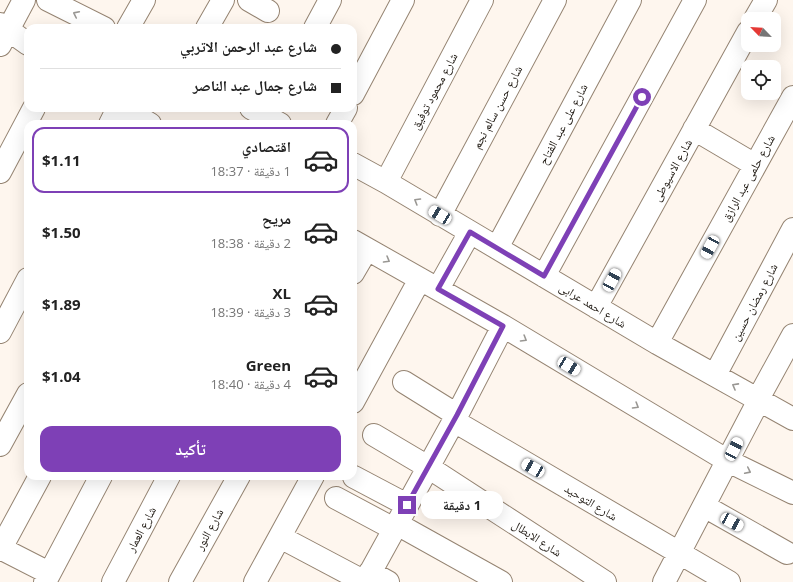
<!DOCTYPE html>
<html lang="ar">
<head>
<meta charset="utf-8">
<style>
  body { margin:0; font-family:"Open Sans","Noto Naskh Arabic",sans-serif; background:#f2f2f2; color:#222; direction:rtl; height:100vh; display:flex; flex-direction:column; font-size:15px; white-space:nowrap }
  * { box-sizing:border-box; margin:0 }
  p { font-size:13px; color:#767676 }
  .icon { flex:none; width:22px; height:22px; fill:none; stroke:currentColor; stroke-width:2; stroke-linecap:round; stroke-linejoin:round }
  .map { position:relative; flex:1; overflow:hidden; direction:ltr }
  .sheet { position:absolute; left:24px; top:120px; width:333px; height:360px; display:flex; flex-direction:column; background:#fff; border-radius:12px; box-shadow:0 4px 16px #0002; direction:rtl }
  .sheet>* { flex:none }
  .hud { position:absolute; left:24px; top:24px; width:333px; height:88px; border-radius:12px; box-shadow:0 4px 16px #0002; direction:rtl; display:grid; align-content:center; height:88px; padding:0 16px; background:#fff }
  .needle { width:26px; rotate:295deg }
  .buttons { position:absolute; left:741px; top:12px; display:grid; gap:8px }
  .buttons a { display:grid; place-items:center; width:40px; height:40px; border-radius:8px; background:#fff; box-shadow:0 4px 16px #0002; font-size:20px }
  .end { position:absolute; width:18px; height:18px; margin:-9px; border:5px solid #7e40b6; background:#fff; box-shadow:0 0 0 2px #fff }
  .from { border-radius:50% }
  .bubble { position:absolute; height:28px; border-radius:12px; background:#fff; box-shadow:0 4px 16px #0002; font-size:13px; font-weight:700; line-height:28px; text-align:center; direction:rtl }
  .car { position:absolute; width:12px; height:24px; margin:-12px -6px; border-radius:5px; box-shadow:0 0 3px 1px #0007; background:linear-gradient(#fff 24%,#345 0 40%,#fff 0 76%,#345 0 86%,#fff 0) }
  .hud b { display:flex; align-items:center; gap:14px; height:38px; font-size:15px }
  .hud b+b { border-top:1px solid #e0e0e0 }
  .hud i { width:10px; height:10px; background:#222 }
  ul { padding:7px 0 0; list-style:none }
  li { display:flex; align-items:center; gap:12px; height:66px; margin:0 8px 6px; padding:0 8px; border:2px solid transparent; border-radius:12px }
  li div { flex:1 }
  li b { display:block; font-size:15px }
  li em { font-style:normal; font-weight:700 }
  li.active { border-color:#7e40b6 }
  li>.icon { width:36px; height:36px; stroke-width:1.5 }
  .cta { display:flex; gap:8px; margin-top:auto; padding:8px 16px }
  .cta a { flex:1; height:46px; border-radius:12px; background:#7e40b6; color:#fff; font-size:16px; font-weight:700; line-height:46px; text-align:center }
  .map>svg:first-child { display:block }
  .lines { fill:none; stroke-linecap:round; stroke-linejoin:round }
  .minor-casing { stroke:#958472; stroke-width:24 }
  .minor { stroke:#fff; stroke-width:22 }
  .oneway { stroke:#999793 }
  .route { stroke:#7e40b6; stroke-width:5 }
  .labels { text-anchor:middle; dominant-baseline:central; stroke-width:3.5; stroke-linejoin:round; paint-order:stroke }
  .street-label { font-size:12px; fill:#1d1710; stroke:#fff }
</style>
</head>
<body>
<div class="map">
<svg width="793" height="582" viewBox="0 0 793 582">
  <rect width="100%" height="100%" fill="#fef6ee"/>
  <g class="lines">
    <!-- minor casing -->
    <g class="minor-casing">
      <path id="minor" d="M48 0 104 28
        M249 0 268 11
        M755 19 766 0
        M0 24 28 44
        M128 28 144 0
        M207 28 223 0
        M315 28 330 0
        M0 45 24 0
        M353 94 403 0
        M123 108 150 124
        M251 108 280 124
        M110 124 118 108
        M337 124 346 108
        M694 129 755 165
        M353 164 386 182 657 343 793 419
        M0 172 34 108
        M386 182 482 0
        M440 215 555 0
        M353 241 503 326 728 461 793 493
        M497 248 630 0
        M353 273 367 249
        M544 276 695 0
        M438 289 470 232
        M596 307 748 32
        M0 332 28 279
        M657 343 793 97
        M715 375 793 229
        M404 382 457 415
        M758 399 793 335
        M353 402 420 279
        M454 421 729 582
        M374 435 428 467 605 582
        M0 445 28 394
        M354 477 407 505
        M336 498 394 529
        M704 506 787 553
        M397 524 501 582
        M280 537 365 582
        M0 548 49 573
        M0 550 40 476
        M370 572 388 582
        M45 582 101 476
        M113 582 169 476
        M180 582 239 476
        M255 582 313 476
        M365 582 457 415 503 326
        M664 582 759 400"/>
    </g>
    <!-- minor -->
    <use href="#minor" class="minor"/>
  </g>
  <!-- one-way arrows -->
  <defs><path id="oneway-chevron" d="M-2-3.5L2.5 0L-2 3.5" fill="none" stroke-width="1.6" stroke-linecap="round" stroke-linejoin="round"/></defs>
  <g class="oneway">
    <use href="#oneway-chevron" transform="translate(76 14) rotate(-154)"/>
    <use href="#oneway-chevron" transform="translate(417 201) rotate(-149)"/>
    <use href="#oneway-chevron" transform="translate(387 260) rotate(30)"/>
    <use href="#oneway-chevron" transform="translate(524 339) rotate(31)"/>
    <use href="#oneway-chevron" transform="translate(735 386) rotate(-151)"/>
    <use href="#oneway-chevron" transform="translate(636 406) rotate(31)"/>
    <use href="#oneway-chevron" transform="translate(748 471) rotate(26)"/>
  </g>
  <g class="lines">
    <!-- route -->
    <path class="route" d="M407 505 457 415 503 326 438 289 470 232 544 276 642 97"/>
  </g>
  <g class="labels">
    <!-- street labels -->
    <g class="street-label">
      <text transform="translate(434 91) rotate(-62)">شارع محمود توفيق</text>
      <text transform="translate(497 107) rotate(-62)">شارع حسن سالم نجم</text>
      <text transform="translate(563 124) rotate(-62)">شارع على عبد الفتاح</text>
      <text transform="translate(672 170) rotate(-61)">شارع الاسيوطى</text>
      <text transform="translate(748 178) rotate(-61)">شارع حلمى عبد الرازق</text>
      <text transform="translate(754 302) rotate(-62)">شارع رمضان حسين</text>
      <text transform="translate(593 305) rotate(31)">شارع احمد عرابى</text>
      <text transform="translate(591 502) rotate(31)">شارع التوحيد</text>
      <text transform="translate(141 529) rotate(-62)">شارع العمار</text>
      <text transform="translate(209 529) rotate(-61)">شارع النور</text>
      <text transform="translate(537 538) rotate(33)">شارع الابطال</text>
    </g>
  </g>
</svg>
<div class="buttons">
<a><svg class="needle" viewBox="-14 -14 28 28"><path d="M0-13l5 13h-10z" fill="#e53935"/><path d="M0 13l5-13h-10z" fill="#767676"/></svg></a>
<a><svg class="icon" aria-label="locate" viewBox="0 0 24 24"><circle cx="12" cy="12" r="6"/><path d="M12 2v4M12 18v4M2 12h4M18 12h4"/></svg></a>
</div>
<i class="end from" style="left:642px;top:97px"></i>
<i class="end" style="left:407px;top:505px"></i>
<div class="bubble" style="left:421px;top:491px;width:82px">1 دقيقة</div>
<i class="car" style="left:440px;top:215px;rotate:301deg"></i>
<i class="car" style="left:710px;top:247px;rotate:209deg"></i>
<i class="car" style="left:612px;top:280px;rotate:29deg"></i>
<i class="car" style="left:569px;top:366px;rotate:121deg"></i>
<i class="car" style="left:734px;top:449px;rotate:27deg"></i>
<i class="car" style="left:533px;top:468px;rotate:300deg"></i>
<i class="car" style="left:732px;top:522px;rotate:119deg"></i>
<div class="hud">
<b><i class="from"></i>شارع عبد الرحمن الاتربي</b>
<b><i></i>شارع جمال عبد الناصر</b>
</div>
<section class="sheet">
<ul>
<li class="active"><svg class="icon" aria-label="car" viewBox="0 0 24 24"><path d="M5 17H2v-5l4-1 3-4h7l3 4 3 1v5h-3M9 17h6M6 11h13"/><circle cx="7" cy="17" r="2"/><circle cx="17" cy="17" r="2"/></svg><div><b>اقتصادي</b><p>1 دقيقة · 18:37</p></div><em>$1.11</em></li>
<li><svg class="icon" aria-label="car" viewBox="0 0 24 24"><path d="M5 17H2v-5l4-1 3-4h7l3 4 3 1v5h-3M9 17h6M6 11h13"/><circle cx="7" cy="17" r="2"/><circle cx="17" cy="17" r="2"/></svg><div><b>مريح</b><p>2 دقيقة · 18:38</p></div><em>$1.50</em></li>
<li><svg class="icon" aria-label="car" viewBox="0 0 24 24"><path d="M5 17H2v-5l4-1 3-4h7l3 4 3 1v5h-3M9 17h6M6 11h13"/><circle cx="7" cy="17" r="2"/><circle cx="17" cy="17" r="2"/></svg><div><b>XL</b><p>3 دقيقة · 18:39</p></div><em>$1.89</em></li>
<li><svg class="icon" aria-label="car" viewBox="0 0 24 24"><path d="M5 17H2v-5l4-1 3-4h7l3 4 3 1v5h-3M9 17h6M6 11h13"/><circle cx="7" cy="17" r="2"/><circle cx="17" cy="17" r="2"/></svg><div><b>Green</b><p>4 دقيقة · 18:40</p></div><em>$1.04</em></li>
</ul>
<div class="cta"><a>تأكيد</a></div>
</section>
</div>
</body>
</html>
